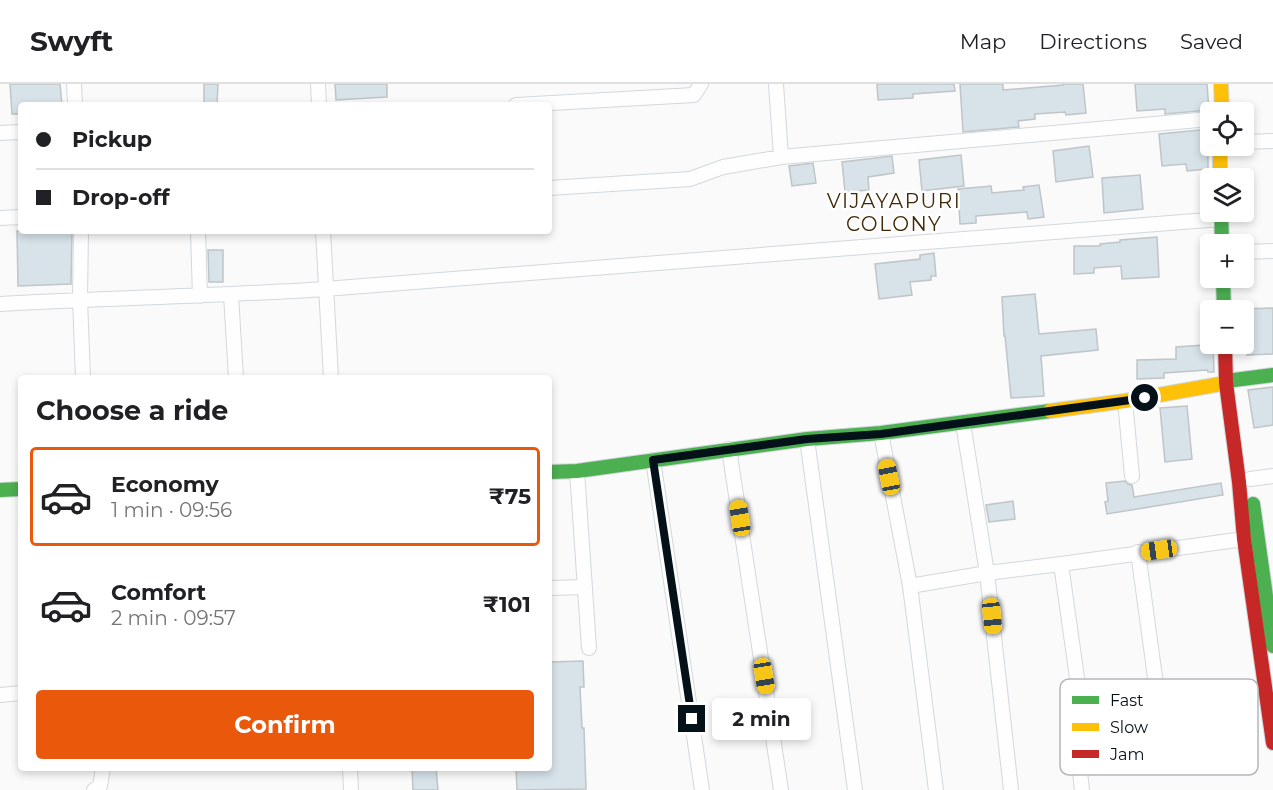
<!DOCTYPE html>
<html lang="en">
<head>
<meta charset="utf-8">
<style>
  body { margin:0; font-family:Montserrat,sans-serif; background:#f2f2f2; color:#202124; height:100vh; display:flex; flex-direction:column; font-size:22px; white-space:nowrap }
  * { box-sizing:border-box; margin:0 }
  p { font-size:20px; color:#757577 }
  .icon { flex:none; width:33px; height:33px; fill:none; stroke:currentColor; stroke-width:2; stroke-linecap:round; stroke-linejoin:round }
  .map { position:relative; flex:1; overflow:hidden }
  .drawer { position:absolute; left:18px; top:291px; width:534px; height:396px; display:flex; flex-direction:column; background:#fff; border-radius:6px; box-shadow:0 3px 9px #0003 }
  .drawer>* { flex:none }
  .hud { position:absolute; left:18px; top:18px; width:534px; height:132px; border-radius:6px; box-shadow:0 3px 9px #0003; display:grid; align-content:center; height:132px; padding:0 18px; background:#fff }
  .controls { position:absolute; left:1200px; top:18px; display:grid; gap:12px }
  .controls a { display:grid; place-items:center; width:54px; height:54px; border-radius:6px; background:#fff; box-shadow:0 3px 9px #0003; font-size:30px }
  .end { position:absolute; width:27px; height:27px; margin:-14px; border:8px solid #051118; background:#fff; box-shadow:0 0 0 3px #fff }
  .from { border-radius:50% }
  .bubble { position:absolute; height:42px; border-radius:6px; background:#fff; box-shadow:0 3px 9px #0003; font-size:20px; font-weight:700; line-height:42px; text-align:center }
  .car { position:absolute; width:18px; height:36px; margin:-18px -9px; border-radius:8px; box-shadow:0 0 4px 2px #0007; background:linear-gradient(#f5c518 24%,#345 0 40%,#f5c518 0 76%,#345 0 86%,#f5c518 0) }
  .hud b { display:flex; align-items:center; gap:21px; height:57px; font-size:22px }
  .hud b+b { border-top:2px solid #e0e0e0 }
  .hud i { width:15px; height:15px; background:#202124 }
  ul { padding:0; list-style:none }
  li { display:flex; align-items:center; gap:18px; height:99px; margin:0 12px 9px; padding:0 6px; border:3px solid transparent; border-radius:6px }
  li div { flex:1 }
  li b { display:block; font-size:22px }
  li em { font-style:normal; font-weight:700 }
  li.on { border-color:#ea580c }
  li>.icon { width:54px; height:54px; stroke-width:1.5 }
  h2 { padding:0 18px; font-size:27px; line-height:72px }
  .primary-button { display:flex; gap:12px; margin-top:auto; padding:12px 18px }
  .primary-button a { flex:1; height:69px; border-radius:6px; background:#ea580c; color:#fff; font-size:24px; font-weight:700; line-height:69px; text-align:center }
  header { display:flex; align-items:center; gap:36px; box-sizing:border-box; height:84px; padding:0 30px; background:#fff; border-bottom:2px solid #e0e0e0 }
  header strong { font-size:28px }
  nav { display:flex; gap:33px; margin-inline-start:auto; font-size:21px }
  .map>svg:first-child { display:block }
  .building { fill:#d7e2e9; stroke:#bfc5c8; stroke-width:1.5 }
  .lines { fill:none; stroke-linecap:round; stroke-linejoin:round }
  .street-casing { stroke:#d2d8dc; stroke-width:16 }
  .fast-casing { stroke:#d2d8dc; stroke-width:16 }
  .slow-casing { stroke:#d2d8dc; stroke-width:16 }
  .jam-casing { stroke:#d2d8dc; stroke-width:16 }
  .street { stroke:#fefefe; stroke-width:14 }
  .fast { stroke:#4caf50; stroke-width:14 }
  .slow { stroke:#ffc107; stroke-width:14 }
  .jam { stroke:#c62828; stroke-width:14 }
  .route { stroke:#051118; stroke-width:8 }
  .labels { text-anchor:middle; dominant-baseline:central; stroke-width:5; stroke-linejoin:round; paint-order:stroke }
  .neighbourhood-label { font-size:20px; letter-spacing:1.5px; fill:#432907; stroke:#fff }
  .key { fill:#fff; stroke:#b4b8ba; stroke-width:1.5 }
  .key-label { font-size:16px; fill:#051118 }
</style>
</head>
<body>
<header>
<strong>Swyft</strong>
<nav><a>Map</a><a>Directions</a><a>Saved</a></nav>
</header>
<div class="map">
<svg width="1273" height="706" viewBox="0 0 1273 706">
  <rect width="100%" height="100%" fill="#fafafa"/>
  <!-- building -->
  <path class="building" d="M10 0H60L62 21H21V30H12Z
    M204 0H218L217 21H204Z
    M335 0H387V13L336 16Z
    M877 0H954L955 7 913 10V14L878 16Z
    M960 0H1003V6L1063 1V0H1083L1086 29 1066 31 1065 28 1035 30V35L1018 37 1019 43 963 48Z
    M1135 0H1207L1209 26 1165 30V25L1137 27Z
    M1210 45V55L1208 62V85L1187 87 1186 80 1162 82 1159 50Z
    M1089 62 1093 93 1056 98 1053 67Z
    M961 71 964 102 922 107 919 76Z
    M892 72 894 89 868 93 869 106 845 108 842 78Z
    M813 79 816 99 792 102 789 82Z
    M1140 91 1143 125 1104 129 1102 94Z
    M1039 101 1044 133 1028 135 1027 128 976 132V139L960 140 958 105 991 102 992 109 1024 106 1023 103Z
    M17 147H72L71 200 18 202Z
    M1157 153 1159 193 1122 195 1121 182 1094 184V189L1074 190V162H1100V160L1120 158V156Z
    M208 166H223V198H209Z
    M934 169 936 192H931V196L910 198 912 211 879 215 875 180 920 175V171Z
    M1035 210 1039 250 1096 245 1098 266 1041 272 1044 312 1011 314 1005 252H1004L1002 213Z
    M1273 224V270L1247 271 1245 225Z
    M1204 261H1213L1214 288H1208L1207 286 1164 289V294L1137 295V276L1176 275V263Z
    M1273 303V341L1254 344 1248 306Z
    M1187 322 1192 375 1165 378 1160 324Z
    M1125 397 1128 400 1132 401 1134 413 1221 399 1223 411 1107 430 1105 418 1108 417 1106 399Z
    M1013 417 1015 435 989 438 986 421Z
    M583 577 584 603H580L582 644H584L586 705 517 706 516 684H549V578Z
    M412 684H436L438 706H413Z"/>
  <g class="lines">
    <!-- street casing -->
    <g class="street-casing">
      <path id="street" d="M74 0 75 21
        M318 0 319 21
        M776 0 781 73
        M516 21 694 11 701 0
        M0 49 21 48
        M1244 58 1273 57
        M549 104 690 95 723 83 781 73 1210 35
        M0 134 21 133
        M81 147 80 215 83 294
        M198 147 200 212
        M323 147 331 294
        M1244 168 1273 167
        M231 211 236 294
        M0 220C108 214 217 212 325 205L1221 135
        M1125 317 1132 392
        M963 339 987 489 1011 706
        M881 349 910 502 936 706
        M807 355 855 706
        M729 365 781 706
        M653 376 702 706
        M577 387 589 564
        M1250 395 1273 392
        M1138 468 1157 608
        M1061 480 1080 615
        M910 502 987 489 1061 480 1244 455
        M549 504 585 503
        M0 611 21 609
        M350 684 351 706
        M1080 688 1082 706
        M94 706 100 702 103 684"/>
    </g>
    <!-- fast casing -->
    <g class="fast-casing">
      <path id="fast" d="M1221 128 1222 160
        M1223 194 1224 226
        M1234 296 1273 291
        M549 388 577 387 807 355 881 349 1050 327
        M0 406 21 405
        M1253 420 1273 562"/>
    </g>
    <!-- slow casing -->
    <g class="slow-casing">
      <path id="slow" d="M1221 0 1222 28
        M1220 62V94
        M1050 327 1125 317 1226 299"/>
    </g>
    <!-- jam casing -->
    <g class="jam-casing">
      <path id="jam" d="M1225 260 1226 299 1239 398 1244 455 1273 659"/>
    </g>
    <!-- street -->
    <use href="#street" class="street"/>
    <!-- fast -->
    <use href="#fast" class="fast"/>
    <!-- slow -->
    <use href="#slow" class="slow"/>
    <!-- jam -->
    <use href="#jam" class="jam"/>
  </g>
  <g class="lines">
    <!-- route -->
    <path class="route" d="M692 635 653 376 807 355 881 350 1145 314"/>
  </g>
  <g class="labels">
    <!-- neighbourhood labels -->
    <g class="neighbourhood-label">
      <text x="894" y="117">VIJAYAPURI<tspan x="894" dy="23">COLONY</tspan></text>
    </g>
  </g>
  <!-- legend -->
  <rect x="1060" y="595" width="198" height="96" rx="9" class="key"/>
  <rect x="1072" y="612" width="27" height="8" fill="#4caf50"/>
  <rect x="1072" y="639" width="27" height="8" fill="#ffc107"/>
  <rect x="1072" y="666" width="27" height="8" fill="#c62828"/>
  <g class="key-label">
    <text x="1110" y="622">Fast</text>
    <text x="1110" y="649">Slow</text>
    <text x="1110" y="676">Jam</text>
  </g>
</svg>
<div class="controls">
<a><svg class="icon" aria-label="locate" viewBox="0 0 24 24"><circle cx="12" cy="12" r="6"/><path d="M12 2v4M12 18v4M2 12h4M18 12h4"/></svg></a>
<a><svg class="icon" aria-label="layers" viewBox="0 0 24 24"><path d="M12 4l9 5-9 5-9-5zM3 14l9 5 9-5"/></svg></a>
<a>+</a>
<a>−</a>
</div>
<i class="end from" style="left:1145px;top:314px"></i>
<i class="end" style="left:692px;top:635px"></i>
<div class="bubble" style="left:712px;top:614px;width:99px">2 min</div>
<i class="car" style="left:889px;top:393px;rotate:349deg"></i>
<i class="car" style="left:740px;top:434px;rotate:351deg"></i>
<i class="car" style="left:1159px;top:466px;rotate:262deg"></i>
<i class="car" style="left:992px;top:532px;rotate:174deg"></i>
<i class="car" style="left:764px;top:592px;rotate:171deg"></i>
<div class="hud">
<b><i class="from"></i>Pickup</b>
<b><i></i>Drop-off</b>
</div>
<section class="drawer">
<h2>Choose a ride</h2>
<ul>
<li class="on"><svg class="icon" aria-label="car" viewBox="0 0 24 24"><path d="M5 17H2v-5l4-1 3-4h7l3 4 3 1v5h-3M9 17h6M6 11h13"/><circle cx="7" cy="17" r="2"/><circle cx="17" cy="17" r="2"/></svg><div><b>Economy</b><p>1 min · 09:56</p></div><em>₹75</em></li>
<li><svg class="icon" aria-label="car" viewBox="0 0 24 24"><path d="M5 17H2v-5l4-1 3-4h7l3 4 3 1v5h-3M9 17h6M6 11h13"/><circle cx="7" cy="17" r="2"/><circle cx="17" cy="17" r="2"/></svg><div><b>Comfort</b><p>2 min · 09:57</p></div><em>₹101</em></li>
</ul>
<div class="primary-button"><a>Confirm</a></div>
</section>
</div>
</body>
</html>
